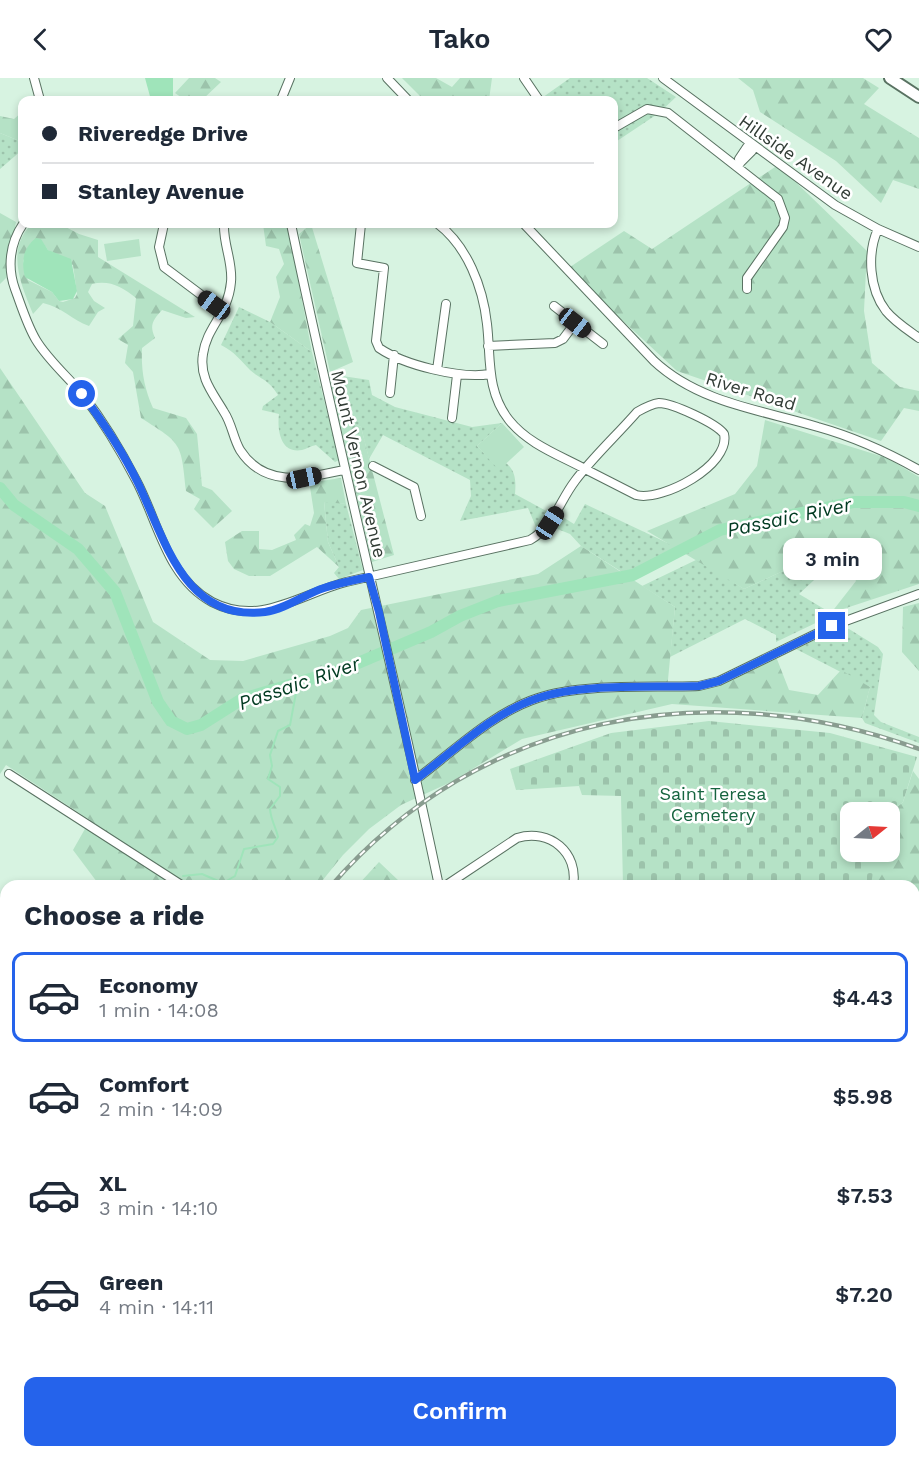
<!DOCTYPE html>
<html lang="en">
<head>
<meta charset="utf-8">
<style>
  body { margin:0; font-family:"Work Sans",sans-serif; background:#f6f6f7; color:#1f2937; height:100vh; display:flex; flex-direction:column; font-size:22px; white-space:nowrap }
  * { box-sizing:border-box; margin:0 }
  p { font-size:20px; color:#747a83 }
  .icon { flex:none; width:33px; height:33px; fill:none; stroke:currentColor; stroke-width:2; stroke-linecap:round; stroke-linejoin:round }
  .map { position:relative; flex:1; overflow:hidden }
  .drawer { position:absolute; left:0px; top:802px; width:920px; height:578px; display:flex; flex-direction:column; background:#fff; border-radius:18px 18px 0 0; box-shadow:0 3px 9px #0003 }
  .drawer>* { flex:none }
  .hud { position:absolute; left:18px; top:18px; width:600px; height:132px; border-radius:12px; box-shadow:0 3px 9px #0003; display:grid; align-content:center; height:132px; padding:0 24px; background:#fff }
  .needle { width:39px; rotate:72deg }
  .buttons { position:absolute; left:840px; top:724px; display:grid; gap:12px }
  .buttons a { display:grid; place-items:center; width:60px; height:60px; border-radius:12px; background:#fff; box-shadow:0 3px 9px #0003; font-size:30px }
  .end { position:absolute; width:27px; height:27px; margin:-14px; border:8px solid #2563eb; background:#fff; box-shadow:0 0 0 3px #fff }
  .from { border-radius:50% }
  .bubble { position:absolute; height:42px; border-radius:12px; background:#fff; box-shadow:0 3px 9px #0003; font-size:20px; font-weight:600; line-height:42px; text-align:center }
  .car { position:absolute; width:18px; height:36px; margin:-18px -9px; border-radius:8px; box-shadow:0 0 4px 2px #0007; background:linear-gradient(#222 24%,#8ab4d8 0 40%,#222 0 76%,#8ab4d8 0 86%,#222 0) }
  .hud b { display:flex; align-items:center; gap:21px; height:57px; font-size:22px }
  .hud b+b { border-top:2px solid #e0e1e3 }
  .hud i { width:15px; height:15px; background:#1f2937 }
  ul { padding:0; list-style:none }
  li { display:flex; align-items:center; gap:18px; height:90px; margin:0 12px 9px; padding:0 12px; border:3px solid transparent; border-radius:12px }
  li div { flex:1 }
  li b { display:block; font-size:22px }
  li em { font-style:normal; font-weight:600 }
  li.on { border-color:#2563eb }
  li>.icon { width:54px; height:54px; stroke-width:1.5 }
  h2 { padding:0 24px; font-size:27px; line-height:72px }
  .action { display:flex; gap:12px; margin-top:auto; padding:12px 24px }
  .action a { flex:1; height:69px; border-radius:12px; background:#2563eb; color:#fff; font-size:24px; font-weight:600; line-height:69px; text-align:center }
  header { display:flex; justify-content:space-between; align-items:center; height:78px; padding:0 24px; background:#fff; font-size:27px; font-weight:600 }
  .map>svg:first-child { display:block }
  .grass { fill:url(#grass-dots) }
  .forest { fill:url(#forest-firs); fill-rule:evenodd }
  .cemetery { fill:url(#cemetery-stones) }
  .park { fill:#b5e2c6 }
  .water { fill:#9fe4ba }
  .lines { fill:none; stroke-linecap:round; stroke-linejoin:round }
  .stream { stroke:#9fe4ba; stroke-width:2 }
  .river { stroke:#9fe4ba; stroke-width:12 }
  .minor-casing { stroke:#597262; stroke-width:10 }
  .tertiary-casing { stroke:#597262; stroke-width:12 }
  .secondary-casing { stroke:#597262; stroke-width:14 }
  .primary-casing { stroke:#597262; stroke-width:15 }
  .minor { stroke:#fff; stroke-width:8 }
  .tertiary { stroke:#fff; stroke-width:9 }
  .secondary { stroke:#fff; stroke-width:10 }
  .primary { stroke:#fff; stroke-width:12 }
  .rail-casing { stroke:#899d90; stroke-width:4.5 }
  .rail { stroke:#fff; stroke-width:2; stroke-dasharray:7; stroke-linecap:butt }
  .route { stroke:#2563eb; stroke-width:8 }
  .labels { text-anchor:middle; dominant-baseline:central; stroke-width:5; stroke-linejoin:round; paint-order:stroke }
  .street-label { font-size:18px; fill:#313c35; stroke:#fff }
  .park-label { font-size:18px; fill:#16643f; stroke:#fff }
  .water-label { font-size:20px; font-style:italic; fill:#003a21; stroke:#fff }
</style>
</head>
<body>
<header><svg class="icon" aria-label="back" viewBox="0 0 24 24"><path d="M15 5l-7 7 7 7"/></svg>Tako<svg class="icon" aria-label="heart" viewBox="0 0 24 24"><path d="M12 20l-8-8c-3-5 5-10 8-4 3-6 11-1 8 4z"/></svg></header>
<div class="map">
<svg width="919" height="1379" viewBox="0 0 919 1379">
  <defs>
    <pattern id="grass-dots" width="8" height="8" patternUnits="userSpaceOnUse" patternTransform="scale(1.5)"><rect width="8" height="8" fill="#b5e2c6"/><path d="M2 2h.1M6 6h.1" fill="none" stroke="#9cc3ab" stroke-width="1.8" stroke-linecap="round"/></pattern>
    <pattern id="forest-firs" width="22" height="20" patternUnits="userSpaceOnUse" patternTransform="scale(1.5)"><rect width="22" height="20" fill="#b5e2c6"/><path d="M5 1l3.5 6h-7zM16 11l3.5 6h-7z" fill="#9cc3ab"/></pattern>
    <pattern id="cemetery-stones" width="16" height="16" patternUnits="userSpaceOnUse" patternTransform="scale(1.5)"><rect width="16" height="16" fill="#b5e2c6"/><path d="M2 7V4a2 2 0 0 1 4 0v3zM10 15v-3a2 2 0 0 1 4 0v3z" fill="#9cc3ab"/></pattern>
  </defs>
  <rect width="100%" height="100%" fill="#d7f3e1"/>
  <!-- grass -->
  <path class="grass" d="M570 0H647L676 19 659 35 614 65V22H539Z
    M0 55 22 64V72L0 91Z
    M239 229 270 244 312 274 339 382 335 384 316 367C311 368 306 371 302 372 280 376 277 351 279 336L262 332 263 328 278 317C268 301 261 302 250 292 240 282 235 274 221 267Z
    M329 296 369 302 372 317 395 329 472 349 502 345 477 368 499 391 506 385C516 393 516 404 515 416L550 435 536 449 528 430 460 443 471 418 470 402 383 357 369 381 361 349 338 338Z
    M324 423 346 426 363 492 339 501 334 495 339 489 328 464Z
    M585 426 676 469 625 496 581 468 570 456 555 450 561 438 574 446Z
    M813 479 827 490 799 516 831 535 824 541 776 564V557L745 541 670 579 675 529 642 508 698 481 744 511Z
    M839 550 849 551 878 569 883 576 874 637 881 644 919 659V665L865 645 862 640 870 609 796 571Z"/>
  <!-- forest -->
  <path class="forest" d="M189 0H215L221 4 202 22H185L175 15Z
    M402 0H436L452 9 460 0H492L489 22H424Z
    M738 0H863L879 10 864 26 919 60V111L893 102 881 125 836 83 760 34 753 12Z
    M22 34V64L0 55V38L14 41Z
    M778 87 867 173 864 233 872 285 900 309 919 313V333L904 330 881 363 677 293 567 191 624 153 652 171Z
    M0 135 16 144 6 200 0 206Z
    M32 146H60L79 156 98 162V179L195 239 186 240 162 232C153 242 149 247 155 260L142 270C141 292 144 310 153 330L186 340 197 356 202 408 212 412 232 433 213 450 194 431 200 421 186 413C181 364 182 366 141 340L133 294 125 285 128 267 118 261 133 248 136 220C122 209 110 202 92 206L88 214 94 223 105 230 98 234 89 248C72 242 62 229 43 225L33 236C21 207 5 171 32 146ZM31 165H43L48 172 73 187 77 216 75 220 63 224 59 223 52 214 28 202 23 183Z
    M263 146H285L288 150 312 274 270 244 280 219 276 199 284 186 279 171 266 168Z
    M311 146 353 284 330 294 299 156Z
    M0 290 85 415 105 428 153 544 210 582 243 583 330 558 348 550 361 532 538 496 581 468 675 529 667 612 711 607 775 576 789 612 818 617 841 592 870 609 862 640 672 626 522 661 451 704 401 727 369 751 343 777 318 808H100L73 772 90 742 6 687 0 696Z
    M338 338 361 349 394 477 372 484Z
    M765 342 887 380 919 399V506L831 535 856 503 837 468 744 511 647 453 735 416 757 388Z
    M341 400 346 426 324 424 328 464 339 489 317 469 270 498H249L234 491 228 483 225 464 242 453H259V471L272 472 296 462 294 457 305 446 310 448 314 435 310 409 314 404Z
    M919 525V593L902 574 903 529Z
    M913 693 919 701V983L914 971V808H868L876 774H890V735L903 724Z
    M379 784 399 803 400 808H357Z
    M0 1041 3 1044 6 1042V1219L0 1213Z
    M0 1310 6 1313V1365L0 1366Z
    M18 1374H336L338 1379H20Z
    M468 1374H568L561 1379H470Z
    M766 1374H812L814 1379H762L767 1377Z"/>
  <!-- cemetery -->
  <path class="cemetery" d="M709 643 830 655 917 679 903 724 890 735H850V774H876L871 807 623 808 621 718 582 717 579 708 516 712 510 691 611 655Z"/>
  <!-- park -->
  <path class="park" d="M139 161 141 178 107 183 104 166Z
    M502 345 524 369 499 392 477 368Z"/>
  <!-- water -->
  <path class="water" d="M145 0H173V22H151Z
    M36 160 41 161 48 172 71 181 77 213 73 221 59 223 52 214 25 199C21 183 23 170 36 160Z"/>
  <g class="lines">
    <!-- stream -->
    <path class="stream" d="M183 798 202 796 223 805 235 798 244 771 273 766 278 759C276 749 271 743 270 731L280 718V709L268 701 272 688 270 677 278 653 290 647 298 604
      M329 1374 332 1379"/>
    <!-- river -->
    <path class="river" d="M0 410 14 427 78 471 115 514 158 624 171 643 187 651 201 647 242 621 344 591 431 554 460 538 498 523 633 497 720 452 854 424H904L919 428"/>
    <!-- minor casing -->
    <g class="minor-casing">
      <path id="minor" d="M34 0 40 22
        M387 0 408 22
        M524 0 539 22
        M663 0 835 127 878 151 919 169
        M281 22 290 0
        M614 50 647 31 668 35 778 121 785 140 783 149 747 200V211
        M740 85 739 81 747 69 752 68
        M737 88 752 73 751 69
        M23 146C10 165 7 189 15 211 21 227 27 247 36 262 48 282 68 299 83 317 103 343 121 373 136 402 158 443 167 500 212 524 260 549 300 516 346 504L530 462C554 448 559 424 575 403 593 379 617 357 637 334 644 330 651 326 659 325 672 325 716 345 724 356 731 387 662 424 636 417L585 391C559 377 528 366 509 342 486 313 491 280 487 246 483 209 467 168 438 146
        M164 146 159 169 164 189 224 234
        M224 146C223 166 233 184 231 204 228 237 207 248 203 276 199 300 213 315 224 334 232 346 233 360 240 372 265 411 307 400 344 392
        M291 146C337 367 393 587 439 808
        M361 146 357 185 384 190 376 263 379 270C404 287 460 301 490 296
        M524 146 654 283C699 325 762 332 818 349 854 359 887 374 919 392
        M878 151C867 175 869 211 886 233 895 244 908 252 919 260
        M554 228 603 266
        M488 268 555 265 563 261 575 245
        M437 292 446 226
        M390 315 394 277
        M452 340 457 297
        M373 388 414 409 421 438
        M9 696 183 808
        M415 702C453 674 492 635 538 620 582 605 651 610 699 608L719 603 832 548 919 516
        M445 808 517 760C550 750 579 775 573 808
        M388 1374 391 1379"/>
    </g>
    <!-- tertiary casing -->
    <g class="tertiary-casing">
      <path id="tertiary" d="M0 1231 6 1233
        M635 1374 638 1379"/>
    </g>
    <!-- secondary casing -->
    <g class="secondary-casing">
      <path id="secondary" d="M890 0 919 19"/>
    </g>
    <!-- primary casing -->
    <g class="primary-casing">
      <path id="primary" d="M914 1018H919
        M0 1295 6 1293"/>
    </g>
    <!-- minor -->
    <use href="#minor" class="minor"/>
    <!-- tertiary -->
    <use href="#tertiary" class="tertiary"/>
    <!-- secondary -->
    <use href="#secondary" class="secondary"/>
    <!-- primary -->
    <use href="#primary" class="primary"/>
    <!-- rail casing -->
    <g class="rail-casing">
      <path id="rail" d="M331 808C481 635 709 595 919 671
        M0 1296 6 1300
        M106 1374 112 1379
        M252 1374 254 1379"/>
    </g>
    <!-- rail -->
    <use href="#rail" class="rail"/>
  </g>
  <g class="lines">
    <!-- route -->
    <path class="route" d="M82 316C103 344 123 374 138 405 165 461 184 544 265 534 286 531 305 516 324 510 339 505 354 502 369 499L379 534 415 702C453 674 492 635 538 620 582 605 651 610 699 608L719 603 832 548"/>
  </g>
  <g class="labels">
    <!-- street labels -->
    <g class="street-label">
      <text transform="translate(796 79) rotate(35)">Hillside Avenue</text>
      <text transform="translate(751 313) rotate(17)">River Road</text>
      <text transform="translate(359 386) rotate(77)">Mount Vernon Avenue</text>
    </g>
    <!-- park labels -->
    <g class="park-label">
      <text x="713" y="715">Saint Teresa<tspan x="713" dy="21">Cemetery</tspan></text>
    </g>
    <!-- water labels -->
    <g class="water-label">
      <text transform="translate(789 439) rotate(-12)">Passaic River</text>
      <text transform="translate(299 605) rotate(-19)">Passaic River</text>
    </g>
  </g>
</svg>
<div class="buttons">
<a><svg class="needle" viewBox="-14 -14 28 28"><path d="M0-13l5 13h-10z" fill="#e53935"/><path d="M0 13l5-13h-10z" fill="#747a83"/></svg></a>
</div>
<i class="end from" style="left:82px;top:316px"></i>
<i class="end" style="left:832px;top:548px"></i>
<div class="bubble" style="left:783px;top:460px;width:99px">3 min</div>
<i class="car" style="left:214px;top:227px;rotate:306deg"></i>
<i class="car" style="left:575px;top:245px;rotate:128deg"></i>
<i class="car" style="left:304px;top:400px;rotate:78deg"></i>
<i class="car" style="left:550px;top:445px;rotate:33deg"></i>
<div class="hud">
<b><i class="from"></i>Riveredge Drive</b>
<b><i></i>Stanley Avenue</b>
</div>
<section class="drawer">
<h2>Choose a ride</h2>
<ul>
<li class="on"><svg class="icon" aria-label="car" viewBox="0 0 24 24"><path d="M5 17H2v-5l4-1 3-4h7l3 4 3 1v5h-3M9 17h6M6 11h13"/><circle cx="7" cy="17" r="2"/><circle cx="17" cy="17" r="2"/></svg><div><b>Economy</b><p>1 min · 14:08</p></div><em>$4.43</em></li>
<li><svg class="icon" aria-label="car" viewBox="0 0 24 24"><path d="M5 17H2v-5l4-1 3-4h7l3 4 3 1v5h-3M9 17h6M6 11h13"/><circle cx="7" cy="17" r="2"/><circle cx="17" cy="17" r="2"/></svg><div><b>Comfort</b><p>2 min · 14:09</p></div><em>$5.98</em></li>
<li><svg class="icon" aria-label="car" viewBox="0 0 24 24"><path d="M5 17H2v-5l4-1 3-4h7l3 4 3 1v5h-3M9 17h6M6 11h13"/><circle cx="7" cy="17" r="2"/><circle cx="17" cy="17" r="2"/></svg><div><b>XL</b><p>3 min · 14:10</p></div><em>$7.53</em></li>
<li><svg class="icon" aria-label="car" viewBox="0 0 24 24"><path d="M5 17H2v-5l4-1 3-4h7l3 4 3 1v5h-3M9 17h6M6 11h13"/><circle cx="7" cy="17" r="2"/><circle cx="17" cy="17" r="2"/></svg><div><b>Green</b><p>4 min · 14:11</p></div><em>$7.20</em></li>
</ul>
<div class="action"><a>Confirm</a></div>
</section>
</div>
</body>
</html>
